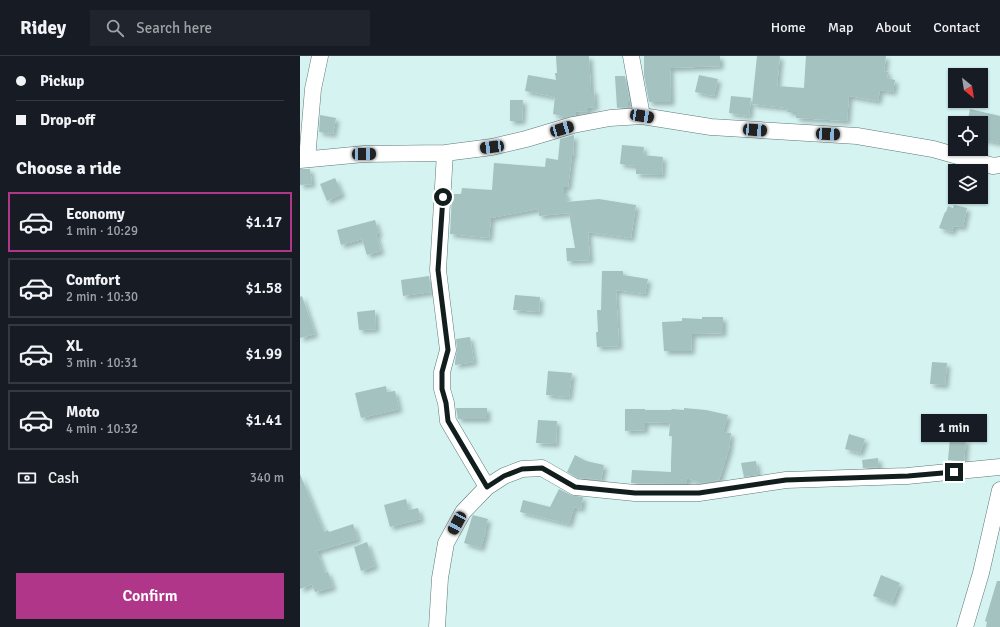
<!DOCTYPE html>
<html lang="en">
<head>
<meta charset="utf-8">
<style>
  body { margin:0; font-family:Signika,sans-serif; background:#20242c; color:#f1f3f6; height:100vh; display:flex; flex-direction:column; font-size:15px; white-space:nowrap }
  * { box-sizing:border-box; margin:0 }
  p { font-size:13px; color:#9ea1a6 }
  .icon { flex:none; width:22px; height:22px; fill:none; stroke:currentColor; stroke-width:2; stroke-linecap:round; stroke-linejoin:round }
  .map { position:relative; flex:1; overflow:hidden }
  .side { display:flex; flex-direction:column; background:#171b24; width:300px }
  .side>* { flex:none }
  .banner { display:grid; align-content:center; height:88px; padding:0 16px; background:#171b24 }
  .needle { width:26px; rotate:150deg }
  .controls { position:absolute; left:648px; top:12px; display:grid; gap:8px }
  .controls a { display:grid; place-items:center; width:40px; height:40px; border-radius:0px; background:#171b24; box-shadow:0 1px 3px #0004; font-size:20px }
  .end { position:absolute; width:18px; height:18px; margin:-9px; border:5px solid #121e1d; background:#fff; box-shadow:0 0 0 2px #fff }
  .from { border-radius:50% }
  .bubble { position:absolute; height:28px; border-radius:0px; background:#171b24; box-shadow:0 1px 3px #0004; font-size:13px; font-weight:600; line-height:28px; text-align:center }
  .car { position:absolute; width:12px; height:24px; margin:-12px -6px; border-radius:5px; box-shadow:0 0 3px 1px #0007; background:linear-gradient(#222 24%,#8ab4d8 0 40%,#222 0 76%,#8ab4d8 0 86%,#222 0) }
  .banner b { display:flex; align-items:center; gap:14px; height:38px; font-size:15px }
  .banner b+b { border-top:1px solid #363941 }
  .banner i { width:10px; height:10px; background:#f1f3f6 }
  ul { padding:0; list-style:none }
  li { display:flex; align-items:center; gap:12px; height:60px; margin:0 8px 6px; padding:0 8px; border:2px solid #363941; border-radius:0px }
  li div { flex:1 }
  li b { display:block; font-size:15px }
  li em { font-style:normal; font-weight:600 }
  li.current { border-color:#b0368a }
  li>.icon { width:36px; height:36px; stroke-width:1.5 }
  h2 { padding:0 16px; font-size:18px; line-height:48px }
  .pay { display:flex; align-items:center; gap:10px; height:44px; padding:0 16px; font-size:15px }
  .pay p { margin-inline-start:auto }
  .primary-button { display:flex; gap:8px; margin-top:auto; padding:8px 16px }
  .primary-button a { flex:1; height:46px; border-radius:0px; background:#b0368a; color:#fff; font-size:16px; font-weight:600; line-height:46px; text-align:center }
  header { display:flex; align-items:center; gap:24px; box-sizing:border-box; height:56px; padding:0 20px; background:#171b24; border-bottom:1px solid #363941 }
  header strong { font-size:19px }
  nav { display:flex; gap:22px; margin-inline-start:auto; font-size:14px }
  .search { width:280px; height:36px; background:#20242c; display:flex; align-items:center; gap:10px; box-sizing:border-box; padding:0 14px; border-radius:0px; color:#9ea1a6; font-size:15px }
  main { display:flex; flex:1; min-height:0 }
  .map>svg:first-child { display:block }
  .building { fill:#a4c2c0; filter:url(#shadow) }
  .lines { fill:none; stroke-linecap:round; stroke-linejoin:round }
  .street-casing { stroke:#5d7977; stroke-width:17 }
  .street { stroke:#fff; stroke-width:16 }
  .route { stroke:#121e1d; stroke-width:5 }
</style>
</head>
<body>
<header>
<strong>Ridey</strong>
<div class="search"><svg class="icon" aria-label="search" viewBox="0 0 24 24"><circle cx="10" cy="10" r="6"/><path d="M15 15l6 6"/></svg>Search here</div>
<nav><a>Home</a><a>Map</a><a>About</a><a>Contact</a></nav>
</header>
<main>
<section class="side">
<div class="banner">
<b><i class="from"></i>Pickup</b>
<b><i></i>Drop-off</b>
</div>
<h2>Choose a ride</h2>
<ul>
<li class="current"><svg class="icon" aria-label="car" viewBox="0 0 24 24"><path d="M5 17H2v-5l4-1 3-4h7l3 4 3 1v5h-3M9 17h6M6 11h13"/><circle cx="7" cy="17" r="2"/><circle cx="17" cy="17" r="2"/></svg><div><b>Economy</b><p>1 min · 10:29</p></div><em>$1.17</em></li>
<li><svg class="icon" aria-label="car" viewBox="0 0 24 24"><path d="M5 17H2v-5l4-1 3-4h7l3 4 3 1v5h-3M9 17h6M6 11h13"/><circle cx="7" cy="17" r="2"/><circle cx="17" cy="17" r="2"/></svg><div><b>Comfort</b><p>2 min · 10:30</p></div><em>$1.58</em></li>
<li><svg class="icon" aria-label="car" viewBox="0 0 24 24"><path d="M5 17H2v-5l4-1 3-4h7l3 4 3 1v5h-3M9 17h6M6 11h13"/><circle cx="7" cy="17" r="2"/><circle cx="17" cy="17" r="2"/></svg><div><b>XL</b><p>3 min · 10:31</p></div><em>$1.99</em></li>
<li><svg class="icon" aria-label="car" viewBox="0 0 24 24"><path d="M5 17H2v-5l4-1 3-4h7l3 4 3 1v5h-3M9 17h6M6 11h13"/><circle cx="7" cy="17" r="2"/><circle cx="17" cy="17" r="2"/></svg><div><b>Moto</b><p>4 min · 10:32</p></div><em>$1.41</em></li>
</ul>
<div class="pay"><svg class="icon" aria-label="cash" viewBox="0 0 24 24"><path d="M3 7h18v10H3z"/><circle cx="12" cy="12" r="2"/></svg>Cash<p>340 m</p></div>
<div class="primary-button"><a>Confirm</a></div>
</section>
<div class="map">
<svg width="700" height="571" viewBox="0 0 700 571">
  <defs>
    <filter id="shadow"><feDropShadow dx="3.5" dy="3.5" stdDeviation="2" flood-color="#0004"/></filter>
  </defs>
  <rect width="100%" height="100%" fill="#d4f3f1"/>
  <!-- building -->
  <path class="building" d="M256 0H289L291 34H294L295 51 288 52V56L276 55V59L261 63 262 60 253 58 255 41 225 35 228 19 256 24 255 17H257Z
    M344 0H420V10L370 12 371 46H349L344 19Z
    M457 0H480L477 30 504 32 506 0H586L584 15 588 16 587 22 595 24 593 36 580 34 578 45 549 40 547 65 496 62V56H487L488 52 452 48Z
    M399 19 418 23 414 40 395 36Z
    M315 20H325L330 46H328V51L317 52Z
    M431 40 451 42 449 60 429 57Z
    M210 44H223L222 65H210Z
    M670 53 700 60V87L681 83V67H667Z
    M20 59 36 62 33 78 19 76Z
    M274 79 273 100H272L268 131H264V138L267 139 266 146 299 143 336 149 331 182 288 176 290 204 267 205 266 192H275L269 157 239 160 238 153 191 162 189 182 150 178 152 138H161L162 132 192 134 194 107 245 111 246 102 258 104 260 83Z
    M322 89 344 91 343 99 363 101 362 119 336 118V110L320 108Z
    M0 113H10L12 128 0 129Z
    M35 122 42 138 27 145 20 128Z
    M654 149 667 152 663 171 654 170 652 176 639 172 645 156H646L648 150 653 152Z
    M75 164 79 178H76L81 195 67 199 62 183 41 189 37 174Z
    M302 215H323V219L348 223 345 238 316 234 319 290 297 291 296 276H298L297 254H301Z
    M129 220 131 236 103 240 101 224Z
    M215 239 240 241 239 256 213 254Z
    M2 240 15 278 0 282V241Z
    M75 254 76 273 59 274 57 256Z
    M402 261H423V277L392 278 391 295H364L362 266 382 265V262L402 263Z
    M170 281 174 306 155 309V306L157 293 156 283Z
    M632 306 647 307 645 329 630 328Z
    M248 315 272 317 269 341 246 339Z
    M86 330 87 336 95 335 99 353 61 362 55 337Z
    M156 352H187V363H158Z
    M384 352 406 354 428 359 423 376 431 377 429 393 419 424 401 427 387 422V428L331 427 332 414 371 416V406L372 380H369L370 367 345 366V374L325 375V353H345V354H371L372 353 384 354Z
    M238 364 257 365 256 388 236 387Z
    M549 378 565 383 560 397 545 393Z
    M650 382 666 384 664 405 648 404Z
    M275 399 286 405 304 409 301 424 286 422V423L278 422 267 416Z
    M578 402 579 411 563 412 562 404Z
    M456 405 458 419 444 421 441 407Z
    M0 418 24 476 28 474 29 476 53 468 58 483 17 495 25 517 28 516 33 531 15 536 12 528 0 533Z
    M259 433 271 439 283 441 281 453 274 451 269 468 220 456 223 444 250 451Z
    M106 443 109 454 118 452 121 463 90 471 84 449Z
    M173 459 188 463 185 474H186L181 492 164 487 172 461Z
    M67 486 75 510 61 515 54 491Z
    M581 519 600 527 592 547 573 540Z
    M697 525H700V571H686L687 566 685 565Z"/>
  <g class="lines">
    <!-- street casing -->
    <g class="street-casing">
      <path id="street" d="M331 0 342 60
        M145 97 138 214 148 294 142 316V333L146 347 148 365 187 431
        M7 103 13 33 20 0
        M0 104 64 98 145 97 192 91 226 83 273 69 310 62 342 60 411 71 557 80 633 93 693 110 700 109
        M137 571 140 522 146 487 163 456 187 431 204 420 222 413 242 412 275 431 335 437H399L486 424 607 420 700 411
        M665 571 681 517 700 434"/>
    </g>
    <!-- street -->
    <use href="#street" class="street"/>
  </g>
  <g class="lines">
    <!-- route -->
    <path class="route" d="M143 141 138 214 148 294 142 316V333L146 347 148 365 187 431 204 420 222 413 242 412 275 431 335 437H399L486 424 608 420 654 416"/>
  </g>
</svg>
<div class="controls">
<a><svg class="needle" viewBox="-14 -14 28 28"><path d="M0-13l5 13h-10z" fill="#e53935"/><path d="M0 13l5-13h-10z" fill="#9ea1a6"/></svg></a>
<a><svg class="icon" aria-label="locate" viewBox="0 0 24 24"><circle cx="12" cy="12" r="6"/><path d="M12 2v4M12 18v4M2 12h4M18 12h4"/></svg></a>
<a><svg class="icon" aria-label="layers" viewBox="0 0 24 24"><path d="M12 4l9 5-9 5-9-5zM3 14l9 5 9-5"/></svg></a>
</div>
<i class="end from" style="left:143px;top:141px"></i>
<i class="end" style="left:654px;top:416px"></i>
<div class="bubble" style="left:621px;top:358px;width:66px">1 min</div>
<i class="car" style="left:342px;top:60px;rotate:99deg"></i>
<i class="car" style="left:262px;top:73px;rotate:74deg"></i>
<i class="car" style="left:455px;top:74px;rotate:94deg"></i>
<i class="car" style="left:528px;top:78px;rotate:93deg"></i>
<i class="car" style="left:192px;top:91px;rotate:263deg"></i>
<i class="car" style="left:64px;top:98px;rotate:89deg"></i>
<i class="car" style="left:157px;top:467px;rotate:208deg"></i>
</div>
</main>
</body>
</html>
